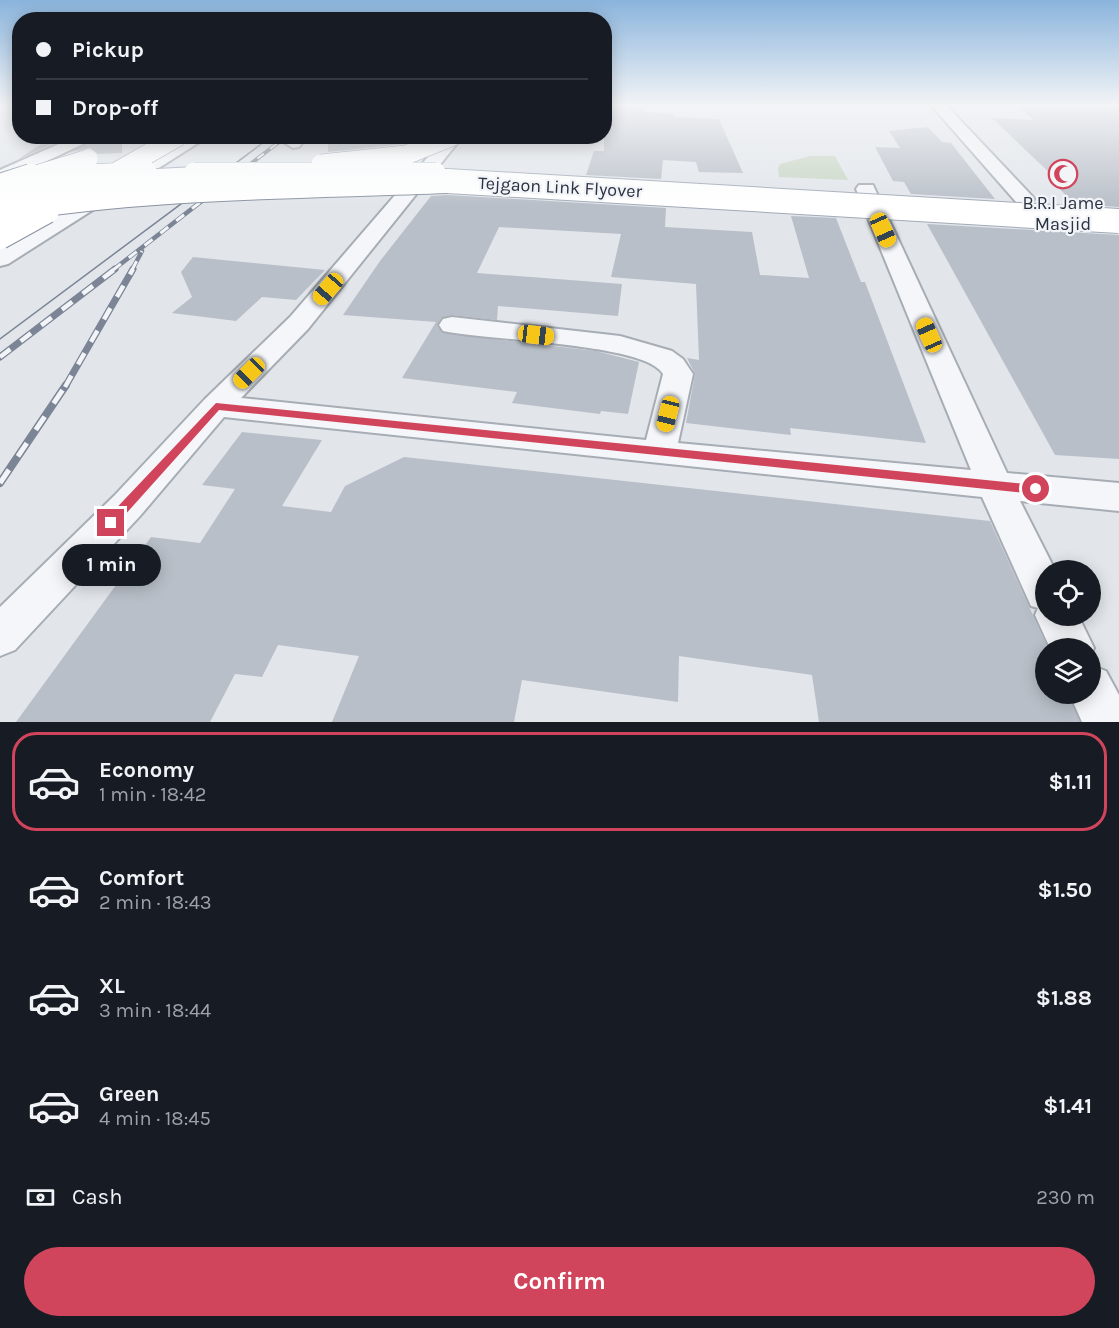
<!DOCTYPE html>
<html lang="en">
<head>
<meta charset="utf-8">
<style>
  body { margin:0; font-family:Karla,sans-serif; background:#20242c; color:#f1f3f6; height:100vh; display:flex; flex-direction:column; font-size:22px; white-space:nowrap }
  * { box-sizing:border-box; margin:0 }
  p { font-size:20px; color:#9ea1a6 }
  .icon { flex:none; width:33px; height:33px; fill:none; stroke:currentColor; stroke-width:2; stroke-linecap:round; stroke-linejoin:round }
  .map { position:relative; height:722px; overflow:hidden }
  .side { display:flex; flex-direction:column; background:#171b24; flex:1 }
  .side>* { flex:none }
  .banner { position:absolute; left:12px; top:12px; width:600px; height:132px; border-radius:24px; box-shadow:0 3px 15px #0003; display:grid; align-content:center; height:132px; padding:0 24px; background:#171b24 }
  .controls { position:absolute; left:1035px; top:560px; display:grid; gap:12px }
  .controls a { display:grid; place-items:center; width:66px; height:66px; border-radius:50%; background:#171b24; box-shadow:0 3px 15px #0003; font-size:30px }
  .end { position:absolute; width:27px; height:27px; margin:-14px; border:8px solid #d1455c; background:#fff; box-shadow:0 0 0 3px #fff }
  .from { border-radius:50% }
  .bubble { position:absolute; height:42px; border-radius:21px; background:#171b24; box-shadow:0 3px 15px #0003; font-size:20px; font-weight:700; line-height:42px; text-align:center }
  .car { position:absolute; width:18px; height:36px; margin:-18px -9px; border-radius:8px; box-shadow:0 0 4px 2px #0007; background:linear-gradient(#f5c518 24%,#345 0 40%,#f5c518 0 76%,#345 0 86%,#f5c518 0) }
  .banner b { display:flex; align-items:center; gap:21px; height:57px; font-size:22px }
  .banner b+b { border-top:2px solid #363941 }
  .banner i { width:15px; height:15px; background:#f1f3f6 }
  ul { padding:10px 0 0; list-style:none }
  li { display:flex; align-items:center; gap:18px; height:99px; margin:0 12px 9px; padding:0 12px; border:3px solid transparent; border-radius:24px }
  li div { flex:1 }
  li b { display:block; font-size:22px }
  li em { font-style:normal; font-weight:700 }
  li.active { border-color:#d1455c }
  li>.icon { width:54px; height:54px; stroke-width:1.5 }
  .pay { display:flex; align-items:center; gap:15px; height:66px; padding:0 24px; font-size:22px }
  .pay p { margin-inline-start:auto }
  .primary-button { display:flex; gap:12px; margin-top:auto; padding:12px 24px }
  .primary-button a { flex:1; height:69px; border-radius:36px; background:#d1455c; color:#fff; font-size:24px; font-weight:700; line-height:69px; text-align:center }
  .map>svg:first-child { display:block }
  .green { fill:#c8d5c3 }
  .building { fill:#b9bfc8 }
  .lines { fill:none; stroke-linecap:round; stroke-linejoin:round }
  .minor-casing { stroke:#a7adb5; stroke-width:4 }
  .minor { fill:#f5f6f9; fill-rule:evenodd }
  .tram { stroke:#7b8595; stroke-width:1.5 }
  .rail-far3-casing { stroke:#7b8595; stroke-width:4 }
  .rail-far2-casing { stroke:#7b8595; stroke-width:4.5 }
  .rail-far1-casing { stroke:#7b8595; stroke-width:7 }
  .rail-casing { stroke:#7b8595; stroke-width:8 }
  .rail-far3 { stroke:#f2f4f8; stroke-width:2; stroke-dasharray:8; stroke-linecap:butt }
  .rail-far2 { stroke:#f2f4f8; stroke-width:3; stroke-dasharray:10; stroke-linecap:butt }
  .rail-far1 { stroke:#f2f4f8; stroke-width:4.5; stroke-dasharray:13; stroke-linecap:butt }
  .rail { stroke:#f2f4f8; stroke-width:5; stroke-dasharray:16; stroke-linecap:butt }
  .major-bridge-far1-casing { stroke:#a1aab7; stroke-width:20; stroke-linecap:butt }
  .major-bridge-casing { stroke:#a1aab7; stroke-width:26; stroke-linecap:butt }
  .highway-bridge-far1-casing { stroke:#8993a2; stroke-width:20; stroke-linecap:butt }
  .highway-bridge-casing { stroke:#8993a2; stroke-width:26; stroke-linecap:butt }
  .major-bridge-far1 { stroke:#fff; stroke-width:19 }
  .major-bridge { stroke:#fff; stroke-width:24 }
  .highway-bridge-far1 { stroke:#fff; stroke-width:19 }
  .highway-bridge { stroke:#fff; stroke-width:24 }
  .route { fill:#d1455c }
  .labels { text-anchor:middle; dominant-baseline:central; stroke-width:4.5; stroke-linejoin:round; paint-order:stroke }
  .far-street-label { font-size:18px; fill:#2a3343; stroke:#f2f4f8 }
  .far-poi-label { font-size:18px; fill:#2a3343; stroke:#f2f4f8 }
</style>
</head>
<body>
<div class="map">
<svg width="1119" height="722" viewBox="0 0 1119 722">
  <rect width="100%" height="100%" fill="#e2e6eb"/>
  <!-- green -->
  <path class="green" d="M810 156H835L848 180 779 177 778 168 780 164Z"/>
  <!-- building -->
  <path class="building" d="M609 105H645L642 112 673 113 674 117 719 119 743 173 699 172 696 162 663 160 661 179 586 175 594 151H604V115Z
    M1016 105H1119V207L1075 204 1049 179H1056L992 118 1034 120Z
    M928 127 942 142 951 143 995 199 911 194 904 182 893 181 875 147 900 148 889 131Z
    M53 136H70L17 160Z
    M102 136H122V153L98 154 90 148 71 152Z
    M328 136H421L403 144 328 152Z
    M447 195 666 208 665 227 752 232 760 275 809 278 791 216 836 218 861 282H865L926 443 790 428 791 435 686 423 695 374 687 358 699 360 696 284 611 277 621 234 499 227 477 273 622 284 618 316 498 306 497 320 452 315 441 318 437 326 443 333 596 351 639 362 628 414 601 411 600 414 512 403 517 392 402 378 436 322 343 315 380 261 431 196Z
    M927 224 1119 235V459L1055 455Z
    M193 257 325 270 296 300 262 297 236 321 172 313 192 297 181 272Z
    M242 432 322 440 282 506 331 512 345 486 404 457 990 521 1046 644V693H1067L1080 722H819L812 675 679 656 678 702 522 680 514 722H332L359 656 278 645 262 677 235 674 210 722H16L151 537 200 543 235 489 202 485Z"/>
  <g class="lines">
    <!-- minor casing -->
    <g class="minor-casing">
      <path id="minor" d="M931 105H946L1031 195 1034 199 1031 203H1017Z
        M77 136H100L0 183V170Z
        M188 136H209L8 264 0 266V249L120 174Z
        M290 136H308L299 147 293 148 285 143Z
        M446 136H463L308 329 241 398 646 440 663 374C647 343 482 340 443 331L439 325 443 319 452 317 620 336 672 351 683 359 693 374 678 443 971 470 856 189 859 185H873L1007 473 1119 483V511L1020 501 1055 570H1046V615H1078L1094 648 1090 656V648H1050L1035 615 1038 608 1031 606 982 497 224 417 140 516 15 650 0 656V607L114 496 205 399 290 317Z
        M1090 665 1106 671 1119 695V722H1082L1069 693H1090Z"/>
    </g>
    <!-- minor -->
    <use href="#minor" class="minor"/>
    <!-- tram -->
    <path class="tram" d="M0 339 272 136"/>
    <!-- rail-far3 casing -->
    <g class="rail-far3-casing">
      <path id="rail-far3" d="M232 178 287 136"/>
    </g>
    <!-- rail-far2 casing -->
    <g class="rail-far2-casing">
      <path id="rail-far2" d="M113 270 234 176
        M132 270 142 251"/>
    </g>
    <!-- rail-far1 casing -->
    <g class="rail-far1-casing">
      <path id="rail-far1" d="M0 357 115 269
        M65 387 133 269"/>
    </g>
    <!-- rail casing -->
    <g class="rail-casing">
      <path id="rail" d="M0 483 66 385"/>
    </g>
    <!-- rail-far3 -->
    <use href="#rail-far3" class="rail-far3"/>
    <!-- rail-far2 -->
    <use href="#rail-far2" class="rail-far2"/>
    <!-- rail-far1 -->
    <use href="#rail-far1" class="rail-far1"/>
    <!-- rail -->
    <use href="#rail" class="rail"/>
    <!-- major-bridge-far1 casing -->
    <g class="major-bridge-far1-casing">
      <path id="major-bridge-far1" d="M194 172H436"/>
    </g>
    <!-- major-bridge casing -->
    <g class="major-bridge-casing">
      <path id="major-bridge" d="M414 179 1119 221
        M0 189 216 178"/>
    </g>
    <!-- highway-bridge-far1 casing -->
    <g class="highway-bridge-far1-casing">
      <path id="highway-bridge-far1" d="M321 164 406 155 453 136
        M118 171 179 136
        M68 175 147 171
        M26 178 88 159"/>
    </g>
    <!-- highway-bridge casing -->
    <g class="highway-bridge-casing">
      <path id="highway-bridge" d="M0 186 31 176
        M0 211C147 186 298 187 447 181
        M0 237 47 211"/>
    </g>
    <!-- major-bridge-far1 -->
    <use href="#major-bridge-far1" class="major-bridge-far1"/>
    <!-- major-bridge -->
    <use href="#major-bridge" class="major-bridge"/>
    <!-- highway-bridge-far1 -->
    <use href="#highway-bridge-far1" class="highway-bridge-far1"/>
    <!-- highway-bridge -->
    <use href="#highway-bridge" class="highway-bridge"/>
  </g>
  <!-- sky -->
  <linearGradient id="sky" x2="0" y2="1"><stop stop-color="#8ab4dc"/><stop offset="0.51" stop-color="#f2f4f6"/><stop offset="1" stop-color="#f2f4f6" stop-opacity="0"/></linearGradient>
  <rect width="1119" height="206" fill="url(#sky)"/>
  <!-- route -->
  <path class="route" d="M216 403 1036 485 1042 489 1036 494 219 410 115 526H106V519Z"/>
  <!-- icons -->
  <defs>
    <g id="mosque-ring" transform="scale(1.5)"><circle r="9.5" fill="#f2f4f8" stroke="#d1455c" stroke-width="1.5"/><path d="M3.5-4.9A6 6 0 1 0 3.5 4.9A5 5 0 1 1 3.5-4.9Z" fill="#d1455c"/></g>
  </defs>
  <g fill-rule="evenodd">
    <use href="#mosque-ring" x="1063" y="174"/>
  </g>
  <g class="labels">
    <!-- far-street labels -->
    <g class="far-street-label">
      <text transform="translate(560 187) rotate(3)">Tejgaon Link Flyover</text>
    </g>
    <!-- far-poi labels -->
    <g class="far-poi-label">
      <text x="1063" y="203">B.R.I Jame<tspan x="1063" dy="21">Masjid</tspan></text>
    </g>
  </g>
</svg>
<div class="controls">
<a><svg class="icon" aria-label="locate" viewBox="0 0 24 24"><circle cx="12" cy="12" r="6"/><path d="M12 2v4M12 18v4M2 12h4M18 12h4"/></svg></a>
<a><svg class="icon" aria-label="layers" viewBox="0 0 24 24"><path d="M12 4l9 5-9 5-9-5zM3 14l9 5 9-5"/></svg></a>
</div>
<i class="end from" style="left:1036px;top:489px"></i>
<i class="end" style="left:111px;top:523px"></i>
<div class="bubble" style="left:62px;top:544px;width:99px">1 min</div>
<i class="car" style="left:883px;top:230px;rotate:156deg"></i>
<i class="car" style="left:328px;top:289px;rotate:221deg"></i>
<i class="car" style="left:536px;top:335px;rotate:97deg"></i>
<i class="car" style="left:929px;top:335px;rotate:336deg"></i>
<i class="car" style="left:249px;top:373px;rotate:225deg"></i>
<i class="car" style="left:668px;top:414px;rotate:194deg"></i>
<div class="banner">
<b><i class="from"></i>Pickup</b>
<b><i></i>Drop-off</b>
</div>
</div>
<section class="side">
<ul>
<li class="active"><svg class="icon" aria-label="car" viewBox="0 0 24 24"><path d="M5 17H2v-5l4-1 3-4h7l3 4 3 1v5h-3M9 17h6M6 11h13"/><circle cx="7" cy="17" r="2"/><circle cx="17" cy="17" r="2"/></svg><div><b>Economy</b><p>1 min · 18:42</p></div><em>$1.11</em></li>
<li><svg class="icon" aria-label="car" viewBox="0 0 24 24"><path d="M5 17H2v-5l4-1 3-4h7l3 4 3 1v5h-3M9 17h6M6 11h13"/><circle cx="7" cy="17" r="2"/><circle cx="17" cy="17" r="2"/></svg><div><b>Comfort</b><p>2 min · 18:43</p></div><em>$1.50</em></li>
<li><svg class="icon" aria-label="car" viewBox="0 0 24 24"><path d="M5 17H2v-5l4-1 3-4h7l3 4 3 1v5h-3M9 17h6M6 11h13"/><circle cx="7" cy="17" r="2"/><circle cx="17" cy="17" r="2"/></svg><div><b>XL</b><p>3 min · 18:44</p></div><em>$1.88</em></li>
<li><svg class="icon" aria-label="car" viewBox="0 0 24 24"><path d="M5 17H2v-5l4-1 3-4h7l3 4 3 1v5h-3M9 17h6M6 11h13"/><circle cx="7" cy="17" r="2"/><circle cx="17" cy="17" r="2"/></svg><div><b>Green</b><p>4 min · 18:45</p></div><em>$1.41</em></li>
</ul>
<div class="pay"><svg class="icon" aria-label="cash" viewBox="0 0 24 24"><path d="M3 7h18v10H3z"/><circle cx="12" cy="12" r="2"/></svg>Cash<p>230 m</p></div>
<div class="primary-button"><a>Confirm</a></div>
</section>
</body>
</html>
